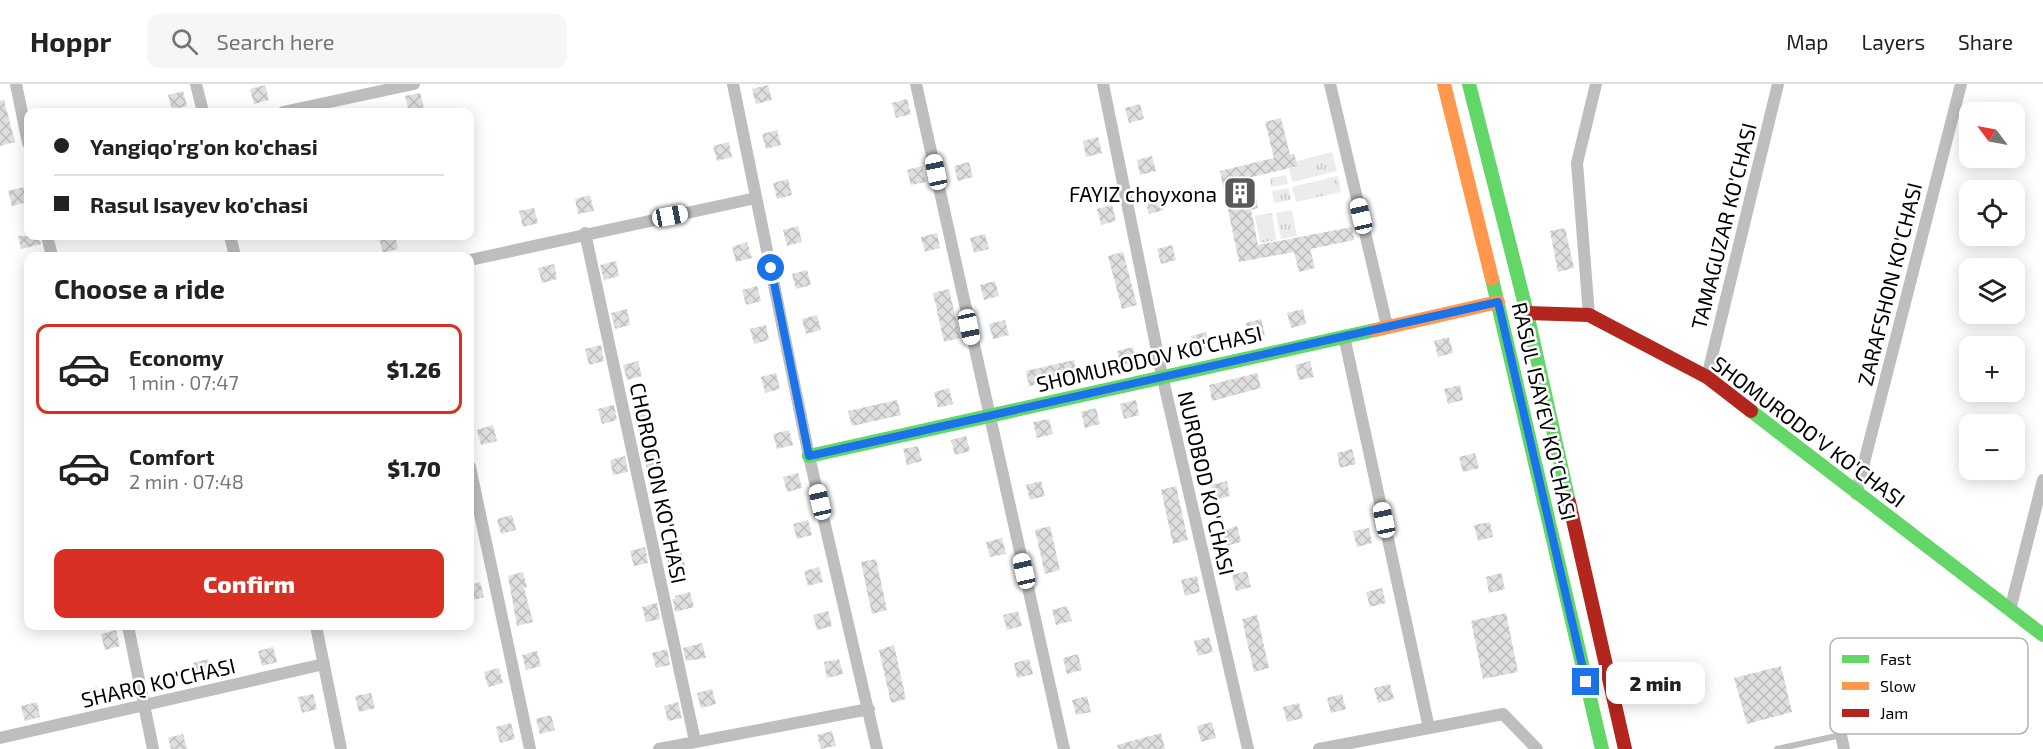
<!DOCTYPE html>
<html lang="en">
<head>
<meta charset="utf-8">
<style>
  body { margin:0; font-family:"Exo 2",sans-serif; background:#f6f6f6; color:#222; height:100vh; display:flex; flex-direction:column; font-size:22px; white-space:nowrap }
  * { box-sizing:border-box; margin:0 }
  p { font-size:20px; color:#767676 }
  .icon { flex:none; width:33px; height:33px; fill:none; stroke:currentColor; stroke-width:2; stroke-linecap:round; stroke-linejoin:round }
  .map { position:relative; flex:1; overflow:hidden }
  .drawer { position:absolute; left:24px; top:168px; width:450px; height:378px; display:flex; flex-direction:column; background:#fff; border-radius:12px; box-shadow:0 3px 15px #0003 }
  .drawer>* { flex:none }
  .guide { position:absolute; left:24px; top:24px; width:450px; height:132px; border-radius:12px; box-shadow:0 3px 15px #0003; display:grid; align-content:center; height:132px; padding:0 30px; background:#fff }
  .needle { width:39px; rotate:302deg }
  .controls { position:absolute; left:1959px; top:18px; display:grid; gap:12px }
  .controls a { display:grid; place-items:center; width:66px; height:66px; border-radius:12px; background:#fff; box-shadow:0 3px 15px #0003; font-size:30px }
  .end { position:absolute; width:27px; height:27px; margin:-14px; border:8px solid #1a73e8; background:#fff; box-shadow:0 0 0 3px #fff }
  .from { border-radius:50% }
  .bubble { position:absolute; height:42px; border-radius:12px; background:#fff; box-shadow:0 3px 15px #0003; font-size:20px; font-weight:800; line-height:42px; text-align:center }
  .car { position:absolute; width:18px; height:36px; margin:-18px -9px; border-radius:8px; box-shadow:0 0 4px 2px #0007; background:linear-gradient(#fff 24%,#345 0 40%,#fff 0 76%,#345 0 86%,#fff 0) }
  .guide b { display:flex; align-items:center; gap:21px; height:57px; font-size:22px }
  .guide b+b { border-top:2px solid #e0e0e0 }
  .guide i { width:15px; height:15px; background:#222 }
  ul { padding:0; list-style:none }
  li { display:flex; align-items:center; gap:18px; height:90px; margin:0 12px 9px; padding:0 18px; border:3px solid transparent; border-radius:12px }
  li div { flex:1 }
  li b { display:block; font-size:22px }
  li em { font-style:normal; font-weight:800 }
  li.selected { border-color:#d93025 }
  li>.icon { width:54px; height:54px; stroke-width:1.5 }
  h2 { padding:0 30px; font-size:27px; line-height:72px }
  .action { display:flex; gap:12px; margin-top:auto; padding:12px 30px }
  .action a { flex:1; height:69px; border-radius:12px; background:#d93025; color:#fff; font-size:24px; font-weight:800; line-height:69px; text-align:center }
  header { display:flex; align-items:center; gap:36px; box-sizing:border-box; height:84px; padding:0 30px; background:#fff; border-bottom:2px solid #e0e0e0 }
  header strong { font-size:28px }
  nav { display:flex; gap:33px; margin-inline-start:auto; font-size:21px }
  .search { width:420px; height:54px; background:#f6f6f6; display:flex; align-items:center; gap:15px; box-sizing:border-box; padding:0 21px; border-radius:12px; color:#767676; font-size:22px }
  .map>svg:first-child { display:block }
  .grass { fill:url(#grass-tufts) }
  .building { fill:url(#building-cross-hatch) }
  .lines { fill:none; stroke-linecap:round; stroke-linejoin:round }
  .lane { stroke:#bebebe; stroke-width:6 }
  .street { stroke:#bebebe; stroke-width:12 }
  .fast { stroke:#63d668; stroke-width:14 }
  .slow { stroke:#ff974d; stroke-width:14 }
  .jam { stroke:#b3261e; stroke-width:14 }
  .route { stroke:#1a73e8; stroke-width:8 }
  .labels { text-anchor:middle; dominant-baseline:central; stroke-width:5; stroke-linejoin:round; paint-order:stroke }
  .poi-label { font-size:21px; fill:#000; stroke:#fff; text-anchor:end }
  .street-label { font-size:21px; fill:#000; stroke:#fff }
  .key { fill:#fff; stroke:#b2b2b2; stroke-width:1.5 }
  .key-label { font-size:16px; fill:#000 }
</style>
</head>
<body>
<header>
<strong>Hoppr</strong>
<div class="search"><svg class="icon" aria-label="search" viewBox="0 0 24 24"><circle cx="10" cy="10" r="6"/><path d="M15 15l6 6"/></svg>Search here</div>
<nav><a>Map</a><a>Layers</a><a>Share</a></nav>
</header>
<div class="map">
<svg width="2043" height="665" viewBox="0 0 2043 665">
  <defs>
    <pattern id="grass-tufts" width="24" height="20" patternUnits="userSpaceOnUse" patternTransform="scale(1.5)"><rect width="24" height="20" fill="#ececec"/><path d="M3 7l-1-3M5 7V3M7 7l1-3M15 17l-1-3M17 17v-4M19 17l1-3" fill="none" stroke="#c9c9c9"/></pattern>
    <pattern id="building-cross-hatch" width="8" height="8" patternUnits="userSpaceOnUse" patternTransform="scale(1.5)"><rect width="8" height="8" fill="#dfdfdf"/><path d="M0 0l8 8M0 8l8-8" fill="none" stroke="#bebebe"/></pattern>
  </defs>
  <rect width="100%" height="100%" fill="#fff"/>
  <!-- grass -->
  <path class="grass" d="M1332 68 1337 87 1292 98 1289 85 1298 82 1297 77Z
    M1286 91 1288 100 1271 103 1270 94Z
    M1338 92 1341 108 1296 118 1292 103Z
    M1289 104 1291 116 1274 119 1272 107Z
    M1292 126 1297 152 1281 155 1276 129Z
    M1272 129 1276 156 1260 159 1255 132Z"/>
  <!-- building -->
  <path class="building" d="M265 1 269 16 254 20 250 5Z
    M768 1 772 16 756 20 752 5Z
    M183 7 187 22 172 26 168 11Z
    M420 9 424 24 409 28 405 12Z
    M907 15 911 30 896 34 892 19Z
    M4 16 15 58 0 62V17Z
    M1140 20 1144 35 1129 39 1125 24Z
    M1281 34 1290 71 1294 70 1298 82 1252 93 1258 124 1251 126 1258 161 1352 143 1354 156 1310 165 1315 184 1299 188 1294 168 1239 178 1220 87 1274 74 1265 38Z
    M777 46 781 61 766 65 762 50Z
    M1098 53 1102 69 1086 73 1083 57Z
    M729 58 732 73 717 77 713 62Z
    M1152 72 1156 87 1140 91 1137 76Z
    M969 78 973 93 958 97 954 82Z
    M922 82 926 98 911 101 907 86Z
    M788 95 792 111 777 115 773 99Z
    M24 103 28 118 12 122 8 107Z
    M590 111 594 127 578 130 575 115Z
    M1161 111 1164 126 1149 130 1145 115Z
    M1112 121 1116 137 1101 141 1097 125Z
    M534 124 538 139 523 143 519 127Z
    M798 142 802 158 787 162 783 146Z
    M1565 144 1574 184 1558 188 1550 147Z
    M937 149 940 164 925 168 921 153Z
    M985 150 989 165 974 169 970 154Z
    M18 152H39L41 160 21 165Z
    M395 152 398 165 383 169 379 154Z
    M747 158 752 174 736 178 732 163Z
    M1172 161 1176 176 1161 180 1157 165Z
    M1123 168 1137 221 1122 225 1108 172Z
    M616 177 619 192 604 196 600 181Z
    M554 180 557 195 542 199 538 184Z
    M807 186 811 201 796 205 792 190Z
    M995 197 999 212 984 216 980 201Z
    M757 202 761 217 746 221 742 206Z
    M949 205 960 254 944 258 933 209Z
    M627 225 630 241 615 245 611 229Z
    M1303 225 1306 240 1291 244 1287 229Z
    M817 231 821 246 806 250 802 235Z
    M1261 235 1265 251 1249 254 1246 239Z
    M1005 236 1009 251 993 255 989 240Z
    M766 241 769 256 754 260 750 245Z
    M1206 248 1211 264 1195 268 1191 252Z
    M1449 253 1453 269 1438 273 1434 257Z
    M601 261 604 277 589 281 585 265Z
    M1133 263 1136 278 1121 282 1117 267Z
    M1074 276 1077 291 1029 302 1026 287Z
    M638 277 642 292 627 296 623 281Z
    M1310 277 1314 293 1299 296 1295 281Z
    M776 289 780 305 765 309 761 293Z
    M1257 289 1261 304 1212 317 1209 301Z
    M1460 301 1463 316 1448 320 1444 305Z
    M949 304 953 320 938 324 934 308Z
    M897 316 901 331 852 342 848 327Z
    M1136 316 1139 331 1124 335 1120 320Z
    M614 321 617 336 602 340 598 325Z
    M1096 324 1100 340 1085 344 1081 328Z
    M650 329 654 344 639 348 635 333Z
    M1049 335 1053 350 1037 354 1033 338Z
    M493 341 497 357 481 361 477 346Z
    M789 346 793 361 777 365 773 350Z
    M966 352 970 367 955 371 951 356Z
    M918 362 922 377 907 381 903 365Z
    M1352 365 1356 380 1340 384 1337 369Z
    M659 368 663 383 647 387 644 372Z
    M1475 369 1479 384 1463 388 1459 373Z
    M625 372 628 388 613 391 610 376Z
    M798 389 802 404 787 408 783 393Z
    M1041 397 1045 412 1030 416 1026 401Z
    M1227 397 1230 412 1215 416 1211 401Z
    M1176 402 1188 456 1173 460 1161 406Z
    M512 431 516 446 501 450 497 435Z
    M808 436 812 451 797 455 793 440Z
    M1490 438 1493 453 1478 457 1474 441Z
    M1050 442 1060 486 1045 490 1035 446Z
    M1237 442 1241 458 1226 462 1222 447Z
    M1369 444 1372 459 1357 463 1353 447Z
    M1002 454 1006 470 990 473 986 458Z
    M645 463 648 479 634 482 630 467Z
    M681 466 685 482 670 486 666 470Z
    M876 475 887 526 872 530 861 478Z
    M819 483 823 498 808 502 804 487Z
    M1247 487 1251 503 1236 507 1232 491Z
    M523 488 527 503 524 504 533 538 517 542 508 492Z
    M1501 489 1505 505 1489 509 1486 493Z
    M1197 492 1200 508 1185 512 1181 496Z
    M480 498 484 513 470 517V501Z
    M1382 504 1386 519 1370 523 1366 508Z
    M690 508 694 523 675 528 673 515H676L675 512Z
    M657 519 660 535 646 538 642 523Z
    M1067 522 1072 537 1056 541 1052 526Z
    M828 527 832 542 817 546 813 531Z
    M1018 527 1022 542 1007 546 1003 531Z
    M1506 529 1518 588 1483 595 1471 537Z
    M1257 531 1269 584 1254 588 1242 535Z
    M116 546 120 562 105 566 101 550Z
    M1209 553 1213 568 1198 572 1194 557Z
    M702 559 706 574 686 577 683 564Z
    M894 561 906 615 891 619 879 566Z
    M273 563 277 578 262 582 258 567Z
    M667 565 670 581 656 584 652 569Z
    M537 567 541 582 526 586 522 571Z
    M1078 570 1082 586 1067 590 1063 574Z
    M208 575 212 590 197 594 193 579Z
    M839 575 843 590 827 594 824 578Z
    M1029 575 1033 590 1017 594 1014 579Z
    M1781 582 1792 628 1747 640 1734 594Z
    M499 584 503 599 488 603 484 588Z
    M1390 600 1394 615 1378 619 1374 604Z
    M97 603 100 618 85 622 81 607Z
    M712 605 716 620 701 624 697 609Z
    M371 609 375 624 359 628 355 612Z
    M313 610 317 625 302 629 298 613Z
    M1342 610 1346 625 1331 629 1327 614Z
    M1087 612 1091 628 1076 631 1072 616Z
    M37 618 40 633 25 637 21 622Z
    M678 618 682 634 668 637 664 622Z
    M1299 619 1303 634 1287 638 1283 623Z
    M551 631 555 646 540 650 536 635Z
    M1212 638 1216 654 1201 658 1197 642Z
    M511 639 515 655 500 659 496 643Z
    M832 647 836 662 821 665 817 651Z
    M1161 649 1165 665H1118L1117 661Z
    M183 650 187 665H171L168 654Z"/>
  <g class="lines">
    <!-- lane -->
    <path class="lane" d="M1777 665 1841 651"/>
    <!-- street -->
    <path class="street" d="M16 0 28 59
      M196 0 203 28
      M733 0 809 372 877 665
      M916 0 1064 665
      M1103 0 1162 291 1248 665
      M1330 0 1387 242
      M283 28 414 0
      M585 149 695 657
      M47 152 52 172
      M230 152 235 172
      M470 176 756 114
      M1589 231 1577 79 1596 0
      M1344 252 1429 644
      M1707 293 1778 0
      M470 383 530 665
      M1856 410 1961 0
      M2010 526 2043 396
      M128 542 153 665
      M316 542 341 665
      M1841 651 1844 665
      M0 654 324 580
      M659 665 869 625
      M1319 665 1503 630 1537 665"/>
    <!-- fast -->
    <path class="fast" d="M1469 0 1527 229 1569 418
      M1492 195 1602 665
      M1751 327 2043 551
      M809 372 1375 246"/>
    <!-- slow -->
    <path class="slow" d="M1444 0 1492 195
      M1375 246 1498 218"/>
    <!-- jam -->
    <path class="jam" d="M1527 229 1589 231 1707 293 1751 327
      M1569 418 1625 665"/>
  </g>
  <g class="lines">
    <!-- route -->
    <path class="route" d="M771 184 809 372 1498 218 1586 598"/>
  </g>
  <!-- icons -->
  <defs>
    <g id="building-square" transform="scale(1.725)"><rect x="-9" y="-9" width="18" height="18" rx="4" fill="#595959" stroke="#fff"/><path d="M-4-6H4V6H1V3H-1V6H-4ZM-2.5-4.3h1.7v1.8h-1.7ZM.8-4.3h1.7v1.8H.8ZM-2.5-1h1.7V.8h-1.7ZM.8-1h1.7V.8H.8Z" fill="#fff"/></g>
  </defs>
  <g fill-rule="evenodd">
    <use href="#building-square" x="1240" y="109"/>
  </g>
  <g class="labels">
    <!-- poi labels -->
    <g class="poi-label">
      <text x="1217" y="109">FAYIZ choyxona</text>
    </g>
    <!-- street labels -->
    <g class="street-label">
      <text transform="translate(1723 142) rotate(-76)">TAMAGUZAR KO'CHASI</text>
      <text transform="translate(1889 200) rotate(-76)">ZARAFSHON KO'CHASI</text>
      <text transform="translate(1149 274) rotate(-13)">SHOMURODOV KO'CHASI</text>
      <text transform="translate(1545 327) rotate(77)">RASUL ISAYEV KO'CHASI</text>
      <text transform="translate(1809 347) rotate(37)">SHOMURODO'V KO'CHASI</text>
      <text transform="translate(659 399) rotate(78)">CHOROG'ON KO'CHASI</text>
      <text transform="translate(1207 399) rotate(77)">NUROBOD KO'CHASI</text>
      <text transform="translate(158 598) rotate(-13)">SHARQ KO'CHASI</text>
    </g>
  </g>
  <!-- legend -->
  <rect x="1830" y="554" width="198" height="96" rx="9" class="key"/>
  <rect x="1842" y="571" width="27" height="8" fill="#63d668"/>
  <rect x="1842" y="598" width="27" height="8" fill="#ff974d"/>
  <rect x="1842" y="625" width="27" height="8" fill="#b3261e"/>
  <g class="key-label">
    <text x="1880" y="581">Fast</text>
    <text x="1880" y="608">Slow</text>
    <text x="1880" y="635">Jam</text>
  </g>
</svg>
<div class="controls">
<a><svg class="needle" viewBox="-14 -14 28 28"><path d="M0-13l5 13h-10z" fill="#e53935"/><path d="M0 13l5-13h-10z" fill="#767676"/></svg></a>
<a><svg class="icon" aria-label="locate" viewBox="0 0 24 24"><circle cx="12" cy="12" r="6"/><path d="M12 2v4M12 18v4M2 12h4M18 12h4"/></svg></a>
<a><svg class="icon" aria-label="layers" viewBox="0 0 24 24"><path d="M12 4l9 5-9 5-9-5zM3 14l9 5 9-5"/></svg></a>
<a>+</a>
<a>−</a>
</div>
<i class="end from" style="left:771px;top:184px"></i>
<i class="end" style="left:1586px;top:598px"></i>
<div class="bubble" style="left:1606px;top:578px;width:99px">2 min</div>
<i class="car" style="left:936px;top:88px;rotate:348deg"></i>
<i class="car" style="left:670px;top:132px;rotate:79deg"></i>
<i class="car" style="left:1361px;top:132px;rotate:347deg"></i>
<i class="car" style="left:969px;top:243px;rotate:168deg"></i>
<i class="car" style="left:820px;top:418px;rotate:347deg"></i>
<i class="car" style="left:1384px;top:436px;rotate:348deg"></i>
<i class="car" style="left:1024px;top:487px;rotate:347deg"></i>
<div class="guide">
<b><i class="from"></i>Yangiqo'rg'on ko'chasi</b>
<b><i></i>Rasul Isayev ko'chasi</b>
</div>
<section class="drawer">
<h2>Choose a ride</h2>
<ul>
<li class="selected"><svg class="icon" aria-label="car" viewBox="0 0 24 24"><path d="M5 17H2v-5l4-1 3-4h7l3 4 3 1v5h-3M9 17h6M6 11h13"/><circle cx="7" cy="17" r="2"/><circle cx="17" cy="17" r="2"/></svg><div><b>Economy</b><p>1 min · 07:47</p></div><em>$1.26</em></li>
<li><svg class="icon" aria-label="car" viewBox="0 0 24 24"><path d="M5 17H2v-5l4-1 3-4h7l3 4 3 1v5h-3M9 17h6M6 11h13"/><circle cx="7" cy="17" r="2"/><circle cx="17" cy="17" r="2"/></svg><div><b>Comfort</b><p>2 min · 07:48</p></div><em>$1.70</em></li>
</ul>
<div class="action"><a>Confirm</a></div>
</section>
</div>
</body>
</html>
